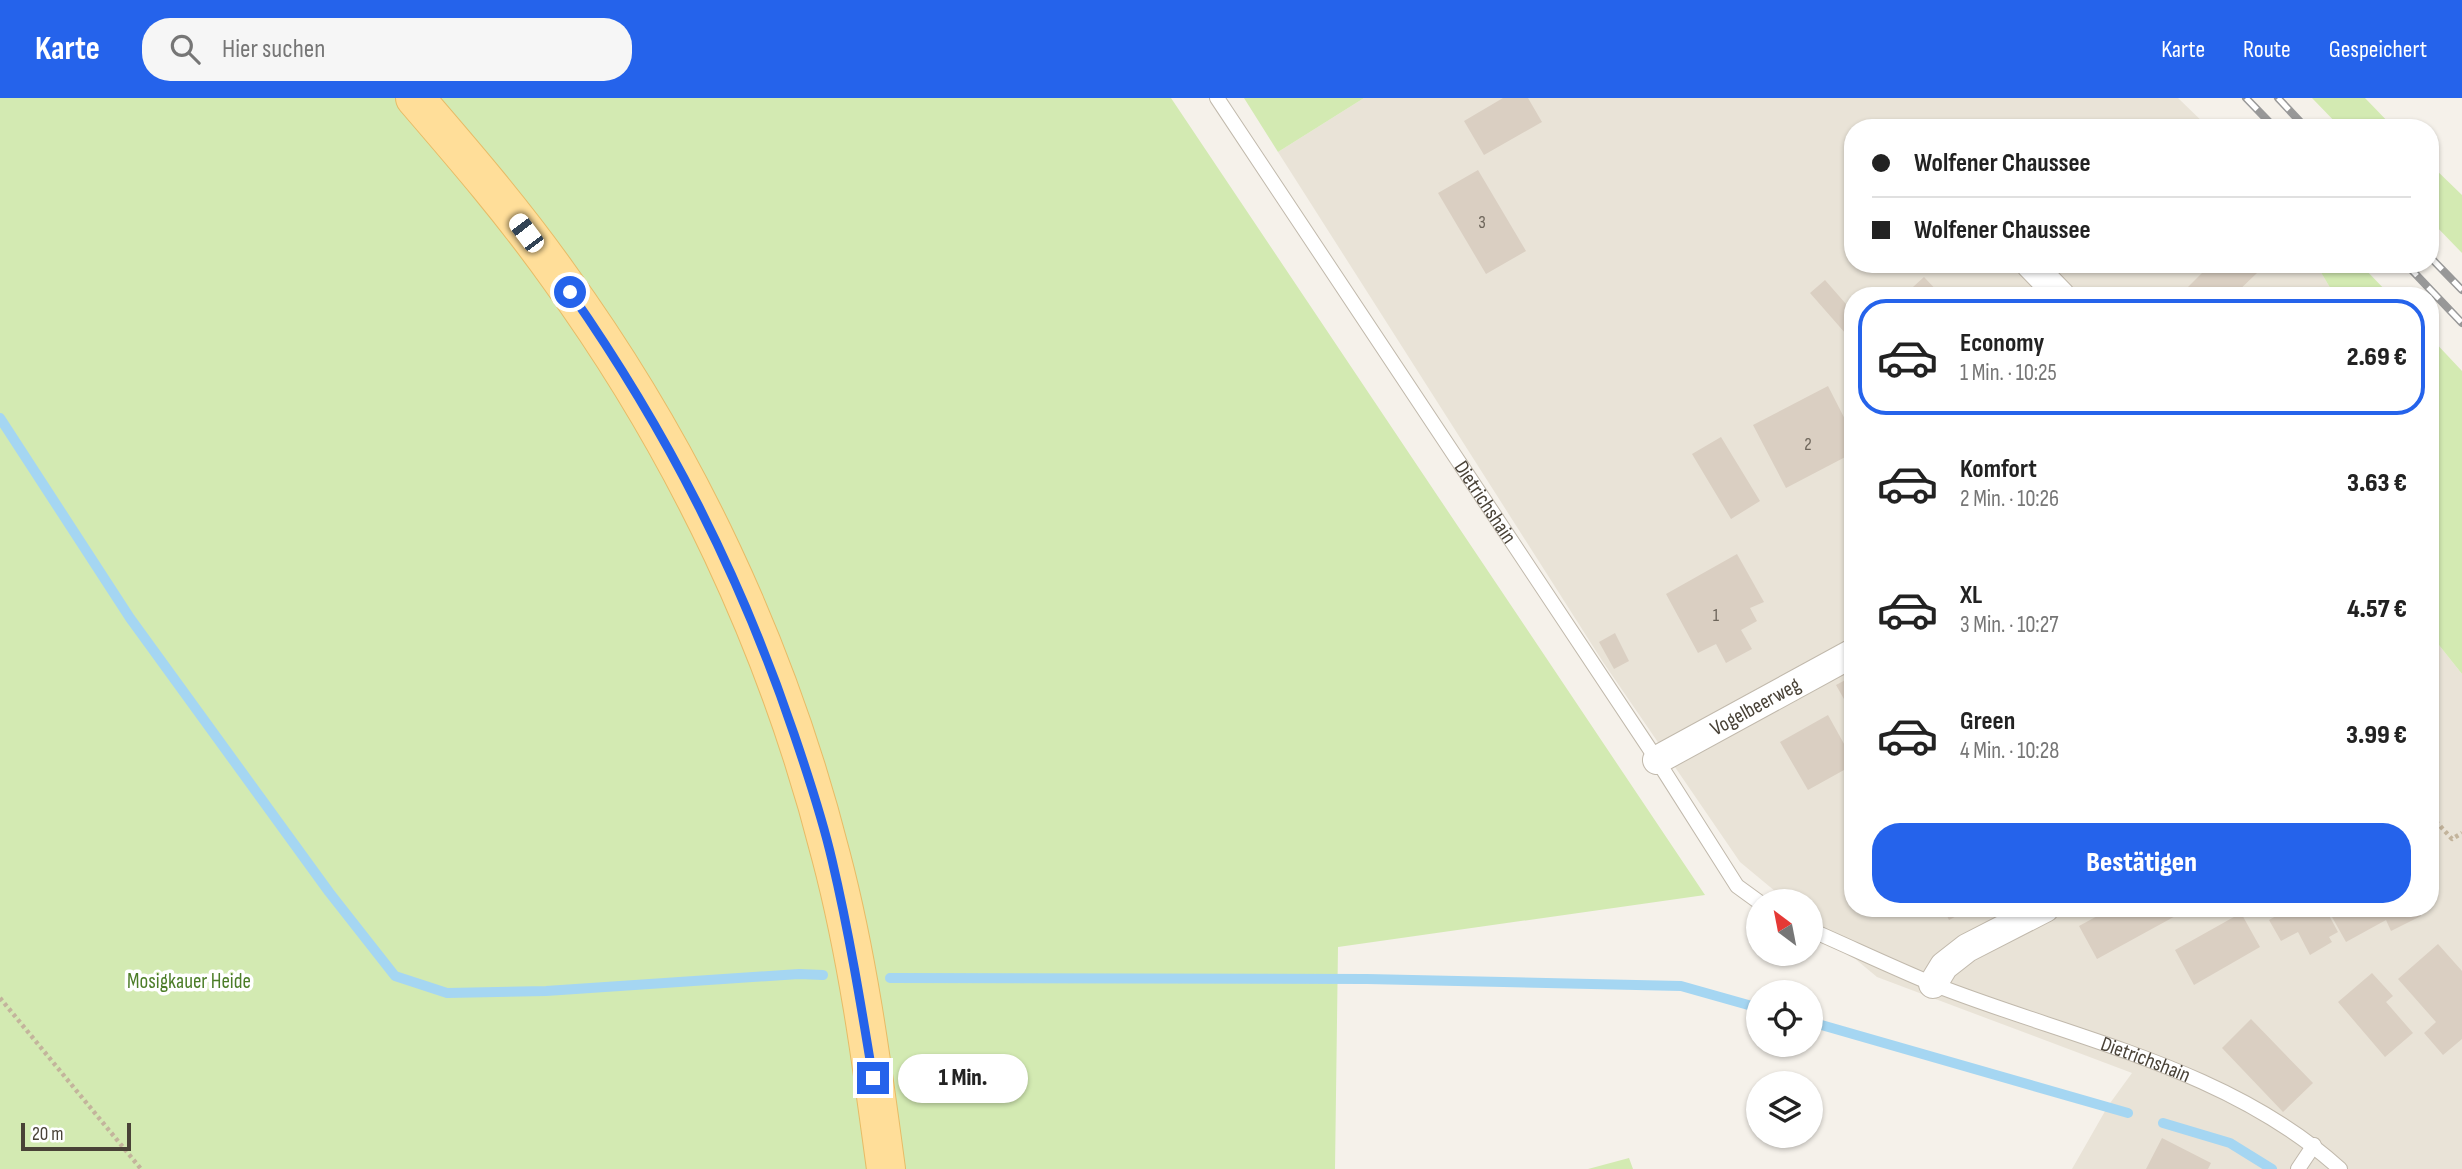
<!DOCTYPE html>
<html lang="de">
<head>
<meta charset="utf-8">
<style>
  body { margin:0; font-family:"Sofia Sans Condensed",sans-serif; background:#f6f6f6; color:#222; height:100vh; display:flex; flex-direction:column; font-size:26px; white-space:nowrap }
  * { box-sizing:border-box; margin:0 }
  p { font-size:23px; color:#767676 }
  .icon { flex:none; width:38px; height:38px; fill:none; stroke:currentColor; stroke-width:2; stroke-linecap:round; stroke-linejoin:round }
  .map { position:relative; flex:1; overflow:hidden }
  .panel { position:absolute; left:1844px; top:189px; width:595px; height:630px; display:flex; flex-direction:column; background:#fff; border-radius:28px; box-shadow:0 2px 5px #0004 }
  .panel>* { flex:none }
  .guide { position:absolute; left:1844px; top:21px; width:595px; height:154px; border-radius:28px; box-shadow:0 2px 5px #0004; display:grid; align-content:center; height:154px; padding:0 28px; background:#fff }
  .needle { width:46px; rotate:328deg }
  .controls { position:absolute; left:1746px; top:791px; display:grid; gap:14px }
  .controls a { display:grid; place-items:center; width:77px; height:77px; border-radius:50%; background:#fff; box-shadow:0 2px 5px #0004; font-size:35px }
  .scale { position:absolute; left:21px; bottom:18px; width:110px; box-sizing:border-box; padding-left:7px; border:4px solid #494237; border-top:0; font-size:19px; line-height:24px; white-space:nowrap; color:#494237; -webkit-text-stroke:5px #fff; paint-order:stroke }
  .end { position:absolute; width:32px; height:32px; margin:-16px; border:9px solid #2563eb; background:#fff; box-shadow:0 0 0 4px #fff }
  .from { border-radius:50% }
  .bubble { position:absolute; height:49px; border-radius:24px; background:#fff; box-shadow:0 2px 5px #0004; font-size:23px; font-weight:800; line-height:49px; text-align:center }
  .car { position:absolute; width:21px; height:42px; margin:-21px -10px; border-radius:9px; box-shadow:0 0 5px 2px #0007; background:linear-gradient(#fff 24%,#345 0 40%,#fff 0 76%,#345 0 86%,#fff 0) }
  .guide b { display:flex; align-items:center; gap:24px; height:66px; font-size:26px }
  .guide b+b { border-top:2px solid #e0e0e0 }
  .guide i { width:18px; height:18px; background:#222 }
  ul { padding:12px 0 0; list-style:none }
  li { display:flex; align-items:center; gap:21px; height:116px; margin:0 14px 10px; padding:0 14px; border:4px solid transparent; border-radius:28px }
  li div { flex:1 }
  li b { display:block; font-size:26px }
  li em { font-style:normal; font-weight:800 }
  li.on { border-color:#2563eb }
  li>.icon { width:63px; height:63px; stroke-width:1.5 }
  .primary-button { display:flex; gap:14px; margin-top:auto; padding:14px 28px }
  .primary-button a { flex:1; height:80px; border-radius:28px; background:#2563eb; color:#fff; font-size:28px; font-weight:800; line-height:80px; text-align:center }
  header { display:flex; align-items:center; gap:42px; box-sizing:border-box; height:98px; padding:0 35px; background:#2563eb; color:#fff }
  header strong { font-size:33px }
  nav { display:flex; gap:38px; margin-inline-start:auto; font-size:24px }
  .search { width:490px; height:63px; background:#f6f6f6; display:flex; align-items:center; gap:18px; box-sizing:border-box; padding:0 24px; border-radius:28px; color:#767676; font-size:26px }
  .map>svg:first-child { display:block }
  .residential { fill:#e9e3d7 }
  .green { fill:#d3eab2 }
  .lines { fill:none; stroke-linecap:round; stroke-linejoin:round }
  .stream { stroke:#a5d6f2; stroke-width:10 }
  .building { fill:#dacfc2 }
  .service-casing { stroke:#c1b9ac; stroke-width:16 }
  .minor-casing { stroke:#c1b9ac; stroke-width:30 }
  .primary-casing { stroke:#e7bb66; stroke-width:40 }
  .path { stroke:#c3b49c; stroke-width:4.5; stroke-dasharray:3.5 3.5; stroke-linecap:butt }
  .service { stroke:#fff; stroke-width:14 }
  .minor { stroke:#fff; stroke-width:28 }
  .primary { stroke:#ffde99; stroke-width:38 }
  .rail-casing { stroke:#989898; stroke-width:8 }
  .rail { stroke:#fff; stroke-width:5; stroke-dasharray:16; stroke-linecap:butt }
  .route { stroke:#2563eb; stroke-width:9 }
  .labels { text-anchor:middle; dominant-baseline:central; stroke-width:7; stroke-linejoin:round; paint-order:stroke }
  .number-label { font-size:18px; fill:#6d655a }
  .street-label { font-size:21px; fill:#494237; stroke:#fff }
  .park-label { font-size:21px; fill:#4c7d28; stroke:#fff }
</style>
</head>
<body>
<header>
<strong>Karte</strong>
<div class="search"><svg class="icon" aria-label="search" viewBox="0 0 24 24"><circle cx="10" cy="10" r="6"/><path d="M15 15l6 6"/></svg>Hier suchen</div>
<nav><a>Karte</a><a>Route</a><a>Gespeichert</a></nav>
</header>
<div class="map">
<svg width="2462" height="1071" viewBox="0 0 2462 1071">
  <rect width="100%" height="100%" fill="#f5f1ea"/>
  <!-- residential -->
  <path class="residential" d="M1364 0H2178L2209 30H1853V166H2316L2335 198H1853V810H2431V537L2462 576V1071H2072L2108 1008 2132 975 1877 879 1811 824V803H1787L1740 764 1603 564 1278 54Z"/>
  <!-- green -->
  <path class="green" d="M0 0H1171L1705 797 1338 849 1335 1071H0Z
    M1244 0H1364L1278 54Z
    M2312 0H2365L2394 30H2341Z
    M2431 67 2462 97V155L2431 123Z
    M2316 166H2360L2391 198H2335Z
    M2431 240 2462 273V576L2431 537Z
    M1629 1060 1633 1071H1588Z"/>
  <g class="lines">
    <!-- stream -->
    <path class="stream" d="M0 320 130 520 329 794 395 878 447 895 546 893 799 876 823 877
      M890 880 1367 881 1681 888 1759 910
      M1811 924 2128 1015
      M2163 1025 2230 1045 2272 1071"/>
  </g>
  <!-- building -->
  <path class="building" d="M1503 0H1528L1542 24 1484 57 1464 23Z
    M1478 72 1526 153 1486 176 1438 95Z
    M2195 166H2248L2257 175 2234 197 2229 191 2221 198H2171L2180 189 2184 193 2203 174Z
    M1924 179 1942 198H1903Z
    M1825 182 1853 214V244L1810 195Z
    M1828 288 1853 337V355L1786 390 1753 327Z
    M1721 339 1760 403 1731 421 1692 356Z
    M1737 456 1764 504 1750 510 1757 523 1741 532 1752 551 1726 565 1716 546 1698 555 1666 496Z
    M1615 535 1629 563 1614 571 1599 544Z
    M1853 578V617L1836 587Z
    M1828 617 1853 662V667L1808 692 1780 644Z
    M1943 810H1972L1949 822Z
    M2112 810H2190L2097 861 2079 828Z
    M2290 810H2325L2338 834 2329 839 2332 844 2310 857 2298 834 2281 843 2269 822Z
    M2327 810H2417L2421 818 2391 833 2386 822 2346 844Z
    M2241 815 2260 849 2194 887 2175 852Z
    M2438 846 2462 873V941L2443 957 2424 935 2436 924 2398 881Z
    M2372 875 2393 898 2386 904 2413 935 2385 959 2338 904Z
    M2251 921 2313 985 2283 1014 2222 950Z
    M2162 1040 2211 1065 2208 1071H2146Z"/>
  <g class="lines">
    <!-- service casing -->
    <g class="service-casing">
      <g id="service">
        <path id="s1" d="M1217 0 1657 662 1737 788 1759 804"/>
        <path id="s2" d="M1811 832C1852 850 1892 869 1933 886 2069 940 2228 969 2340 1071"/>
        <path d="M2298 1071 2314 1047"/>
      </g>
    </g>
    <!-- minor casing -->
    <g class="minor-casing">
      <g id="minor">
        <path d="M2030 166 2061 198"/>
        <path id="s3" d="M1657 662 1853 555"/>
        <path d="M1933 886 1944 868 1967 850 2045 810"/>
      </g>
    </g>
    <!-- primary casing -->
    <g class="primary-casing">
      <path id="primary" d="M415 0C465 58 514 115 558 177 685 352 778 549 831 758 858 860 872 967 886 1071"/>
    </g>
    <!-- path -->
    <path class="path" d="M2431 718 2452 741 2462 735
      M0 900 141 1071"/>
    <!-- service -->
    <use href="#service" class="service"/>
    <!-- minor -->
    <use href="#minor" class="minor"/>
    <!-- primary -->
    <use href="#primary" class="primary"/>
    <!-- rail casing -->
    <g class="rail-casing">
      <path id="rail" d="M2246 0 2275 30
        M2278 0 2306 30
        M2431 160 2462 192
        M2406 166 2462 225"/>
    </g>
    <!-- rail -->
    <use href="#rail" class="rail"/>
  </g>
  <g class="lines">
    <!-- route -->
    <path class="route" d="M570 194C667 333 740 476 794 636 808 677 822 719 832 762 849 834 861 907 873 980"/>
  </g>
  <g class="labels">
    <!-- number labels -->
    <g class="number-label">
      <text x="1482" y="124">3</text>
      <text x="1808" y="346">2</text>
      <text x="1716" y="517">1</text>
    </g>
    <!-- street labels -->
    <g class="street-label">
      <text stroke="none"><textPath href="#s1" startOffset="485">Dietrichshain</textPath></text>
      <text stroke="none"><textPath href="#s3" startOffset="112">Vogelbeerweg</textPath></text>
      <text stroke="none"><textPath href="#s2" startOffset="359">Dietrichshain</textPath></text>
    </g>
    <!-- park labels -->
    <g class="park-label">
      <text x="189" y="883">Mosigkauer Heide</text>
    </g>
  </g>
</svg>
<div class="controls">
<a><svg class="needle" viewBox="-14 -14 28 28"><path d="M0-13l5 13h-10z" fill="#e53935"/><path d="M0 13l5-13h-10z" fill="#767676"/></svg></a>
<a><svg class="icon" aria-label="locate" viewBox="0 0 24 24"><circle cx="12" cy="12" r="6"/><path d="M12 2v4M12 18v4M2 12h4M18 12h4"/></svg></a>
<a><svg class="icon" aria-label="layers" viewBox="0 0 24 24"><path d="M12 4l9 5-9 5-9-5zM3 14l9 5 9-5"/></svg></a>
</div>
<div class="scale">20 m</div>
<i class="end from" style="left:570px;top:194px"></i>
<i class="end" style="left:873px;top:980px"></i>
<div class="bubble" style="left:898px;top:956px;width:130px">1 Min.</div>
<i class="car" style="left:526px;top:135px;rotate:323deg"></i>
<div class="guide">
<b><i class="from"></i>Wolfener Chaussee</b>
<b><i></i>Wolfener Chaussee</b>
</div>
<section class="panel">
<ul>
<li class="on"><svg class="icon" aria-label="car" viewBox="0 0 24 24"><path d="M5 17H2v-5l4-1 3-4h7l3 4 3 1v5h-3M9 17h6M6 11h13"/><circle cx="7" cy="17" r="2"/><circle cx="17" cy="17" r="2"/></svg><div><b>Economy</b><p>1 Min. · 10:25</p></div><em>2.69 €</em></li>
<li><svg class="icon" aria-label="car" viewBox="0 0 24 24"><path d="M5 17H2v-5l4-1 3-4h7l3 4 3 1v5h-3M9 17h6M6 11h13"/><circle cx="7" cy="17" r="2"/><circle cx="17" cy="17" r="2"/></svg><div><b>Komfort</b><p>2 Min. · 10:26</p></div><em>3.63 €</em></li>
<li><svg class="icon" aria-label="car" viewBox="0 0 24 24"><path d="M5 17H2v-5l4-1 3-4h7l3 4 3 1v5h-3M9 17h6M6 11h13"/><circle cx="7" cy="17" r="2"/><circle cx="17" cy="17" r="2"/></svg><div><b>XL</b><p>3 Min. · 10:27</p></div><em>4.57 €</em></li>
<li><svg class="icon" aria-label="car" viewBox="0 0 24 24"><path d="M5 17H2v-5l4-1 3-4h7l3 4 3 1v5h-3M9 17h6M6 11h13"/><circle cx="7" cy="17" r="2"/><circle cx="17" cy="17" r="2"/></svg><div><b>Green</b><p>4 Min. · 10:28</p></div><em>3.99 €</em></li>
</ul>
<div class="primary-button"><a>Bestätigen</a></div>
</section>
</div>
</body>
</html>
